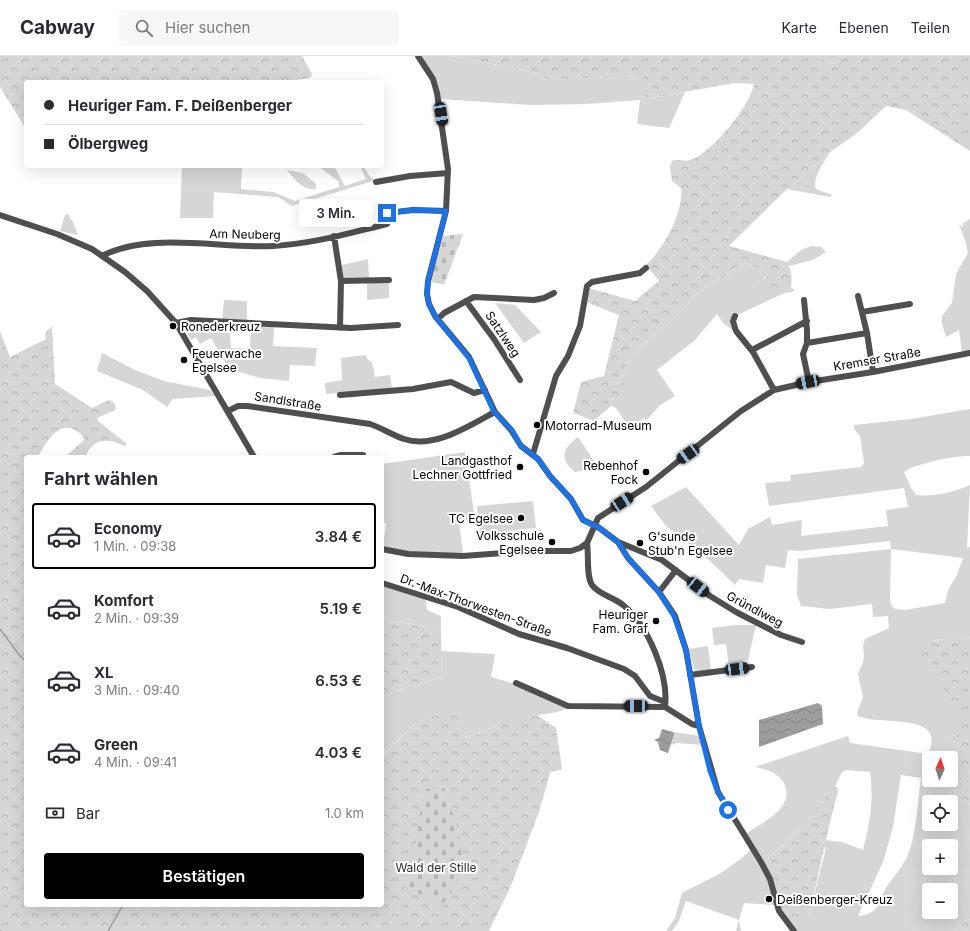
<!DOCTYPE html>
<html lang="de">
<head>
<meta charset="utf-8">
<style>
  body { margin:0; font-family:Inter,sans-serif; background:#f7f7f7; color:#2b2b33; height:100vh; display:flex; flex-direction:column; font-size:15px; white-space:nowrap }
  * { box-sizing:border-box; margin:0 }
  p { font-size:13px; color:#7c7c81 }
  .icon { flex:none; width:22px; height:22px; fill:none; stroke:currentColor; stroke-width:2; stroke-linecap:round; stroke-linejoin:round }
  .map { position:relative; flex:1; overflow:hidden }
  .side { position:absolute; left:24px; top:399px; width:360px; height:452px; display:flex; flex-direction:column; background:#fff; border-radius:4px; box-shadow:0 4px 16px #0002 }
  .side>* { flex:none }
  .banner { position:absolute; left:24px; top:24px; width:360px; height:88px; border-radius:4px; box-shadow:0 4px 16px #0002; display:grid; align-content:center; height:88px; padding:0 20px; background:#fff }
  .needle { width:26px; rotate:3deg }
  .controls { position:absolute; left:922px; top:695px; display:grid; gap:8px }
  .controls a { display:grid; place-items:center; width:36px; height:36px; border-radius:4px; background:#fff; box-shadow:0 4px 16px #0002; font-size:20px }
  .end { position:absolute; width:18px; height:18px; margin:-9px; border:5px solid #1a73e8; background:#fff; box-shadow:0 0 0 2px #fff }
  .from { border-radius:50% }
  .bubble { position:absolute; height:28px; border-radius:4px; background:#fff; box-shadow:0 4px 16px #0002; font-size:13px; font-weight:600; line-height:28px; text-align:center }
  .car { position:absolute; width:12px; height:24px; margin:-12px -6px; border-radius:5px; box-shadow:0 0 3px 1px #0007; background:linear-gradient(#222 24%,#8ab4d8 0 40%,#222 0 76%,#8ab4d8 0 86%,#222 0) }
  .banner b { display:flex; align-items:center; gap:14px; height:38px; font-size:15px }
  .banner b+b { border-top:1px solid #e1e1e2 }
  .banner i { width:10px; height:10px; background:#2b2b33 }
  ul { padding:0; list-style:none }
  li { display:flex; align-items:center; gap:12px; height:66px; margin:0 8px 6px; padding:0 12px; border:2px solid transparent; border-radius:4px }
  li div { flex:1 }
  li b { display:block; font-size:15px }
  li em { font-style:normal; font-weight:600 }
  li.active { border-color:#000 }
  li>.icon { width:36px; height:36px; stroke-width:1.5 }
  h2 { padding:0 20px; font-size:18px; line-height:48px }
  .pay { display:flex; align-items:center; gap:10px; height:44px; padding:0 20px; font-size:15px }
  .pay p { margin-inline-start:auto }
  .primary-button { display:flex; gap:8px; margin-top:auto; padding:8px 20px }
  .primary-button a { flex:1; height:46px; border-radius:4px; background:#000; color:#fff; font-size:16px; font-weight:600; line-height:46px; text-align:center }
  header { display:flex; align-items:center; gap:24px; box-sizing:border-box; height:56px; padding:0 20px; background:#fff; border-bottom:1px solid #e1e1e2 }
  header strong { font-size:19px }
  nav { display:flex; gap:22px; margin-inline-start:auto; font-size:14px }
  .search { width:280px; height:36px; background:#f7f7f7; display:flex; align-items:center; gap:10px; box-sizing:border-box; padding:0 14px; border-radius:4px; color:#7c7c81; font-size:15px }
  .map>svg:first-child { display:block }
  .green { fill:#d6d6d6; fill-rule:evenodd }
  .forest { fill:url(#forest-crowns) }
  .cemetery { fill:url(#cemetery-stones) }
  .water { fill:url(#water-waves) }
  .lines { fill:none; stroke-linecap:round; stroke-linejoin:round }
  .stream { stroke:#9d9d9d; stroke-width:1.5 }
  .minor { stroke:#4f4f4f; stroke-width:6 }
  .route { stroke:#1a73e8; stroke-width:5 }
  .poi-dot { fill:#000; stroke:#fff; stroke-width:1.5 }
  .labels { text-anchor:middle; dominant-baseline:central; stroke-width:4; stroke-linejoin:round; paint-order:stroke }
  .street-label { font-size:12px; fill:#000; stroke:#fff }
  .poi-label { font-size:12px; fill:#000; stroke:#fff; text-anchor:start }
  .park-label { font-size:12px; fill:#2d2d2d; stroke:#fff }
</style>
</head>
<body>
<header>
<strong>Cabway</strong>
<div class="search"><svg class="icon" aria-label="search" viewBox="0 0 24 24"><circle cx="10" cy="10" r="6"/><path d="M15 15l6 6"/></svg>Hier suchen</div>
<nav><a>Karte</a><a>Ebenen</a><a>Teilen</a></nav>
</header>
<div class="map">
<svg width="970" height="875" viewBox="0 0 970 875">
  <defs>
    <pattern id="forest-crowns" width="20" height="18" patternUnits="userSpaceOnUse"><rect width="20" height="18" fill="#d6d6d6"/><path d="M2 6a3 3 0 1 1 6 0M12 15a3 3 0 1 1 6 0" fill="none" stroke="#b6b6b6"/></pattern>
    <pattern id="cemetery-stones" width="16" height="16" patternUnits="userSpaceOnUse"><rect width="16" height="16" fill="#d6d6d6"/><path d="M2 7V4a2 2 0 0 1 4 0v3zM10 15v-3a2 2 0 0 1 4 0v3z" fill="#b6b6b6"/></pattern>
    <pattern id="water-waves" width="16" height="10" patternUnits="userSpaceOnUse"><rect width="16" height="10" fill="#9d9d9d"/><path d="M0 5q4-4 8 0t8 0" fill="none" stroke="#858585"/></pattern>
  </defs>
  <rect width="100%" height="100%" fill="#fff"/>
  <!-- green -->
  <path class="green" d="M421 0H452L529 15 549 24 642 20 647 43 685 36 669 72 637 68 640 44 587 48 530 49 440 43 435 22Z
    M817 0H845L833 8Z
    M830 96C825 105 811 123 816 133L832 139 830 141 787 133Z
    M182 110 242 111 241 133 273 136 295 145 339 131V126L318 110H334L345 130 366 123 360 110H363L371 122 376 124 292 150 278 141 214 136 213 162H180Z
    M287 114 303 117 316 128V133C303 135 294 123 287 114Z
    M68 158 73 166 78 179 60 175 65 159Z
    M970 163V295L962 296 959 274 946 281 942 268V260L952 247 956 218 968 197 966 187 959 168 963 171V167Z
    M811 190 821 191 826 196 813 204 789 210 787 206 801 194Z
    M368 203 369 222 345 223 343 221 342 209Z
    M746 207 767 217 768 220 763 222 765 229 789 234 791 231 795 235 782 238 733 261 735 276 723 267 717 258 695 284 657 314 675 340 660 349 646 365 644 362 629 371 615 351 611 350 610 346 617 339H622L619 323 636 294 668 268 700 235Z
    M389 226V242L367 244V227Z
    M224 244 247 245V265L222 264Z
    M495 247 515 249 541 276 524 287Z
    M186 266 229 268 231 292 250 293 251 270 274 271 273 290 317 292 315 310 290 309 289 325 260 322 226 312 225 306 211 282 200 288 196 281 191 284 183 271 184 267Z
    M102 297 135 314 164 325 210 334 215 340 173 343 167 351 143 334 97 315Z
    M366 299 367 303 372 306 375 321 390 319 392 333 326 338 325 327 342 324 341 302Z
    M970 353V400C957 399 913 408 904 416L911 432 916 439C934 441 954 436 970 429L967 492 970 491V581L956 583 935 584 948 645 969 659 970 715 960 746 970 748V863L953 875H797L781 854 809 860 825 796 824 784 842 786 863 794C870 767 874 743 870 716L846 714 842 716 832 737 781 791 763 806 746 778C762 766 796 752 784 727 778 717 767 713 755 711L848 680 850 687 928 698C930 693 933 685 931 680 926 660 873 668 858 660L857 657 863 641 858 618 864 603 863 589 865 583 889 572 888 560 873 561 872 548 830 553 801 550 797 539 798 503 891 493 890 544 892 550 895 553 905 554 945 547 948 534 957 519 963 502 891 493 890 485 799 495 788 494 785 512 766 509 763 527 739 523 735 529 709 504 666 470 651 450 686 431 739 489 748 473 770 461 772 469 802 464 801 480 888 470 886 454 908 451 904 432 769 450 765 427 790 425 791 422 790 419 861 411 864 407 860 380 854 373V369L911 363ZM929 702H951V724H929ZM901 719 921 722C917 747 917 778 907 801 902 812 892 822 886 832 876 849 880 857 858 860L883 806 893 771ZM929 746H951V768H929ZM929 790H951V812H929ZM929 834H951V856H929Z
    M578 381 596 408 587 414 575 416C559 403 562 393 578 381Z
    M465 396 475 463 459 465 463 498 408 496 383 491 386 467H382V408Z
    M533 445 536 472 480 478 477 450Z
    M382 528 424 543 426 545 427 554 441 560V573L382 563Z
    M735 569H756L748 604H743L742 610 729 612 726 588 714 589 712 572Z
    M708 590 711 614 695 616 689 593Z
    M441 595 495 598 491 621 515 628 567 652C555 659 541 657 528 661 506 666 486 673 465 682L455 654 415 667 382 700V641L401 633 442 621Z
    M673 676 700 680 703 689 677 687 671 689Z
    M751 793 768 824 775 849 744 847 739 864 741 875H736L739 864 686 845 679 865 675 862 682 837 721 817 742 802Z"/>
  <!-- forest -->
  <path class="forest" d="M0 0H302L312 18 310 22 281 26H26V73L0 31Z
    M452 0H817L833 8 845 0H970V95L906 54 886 50 856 78 830 96 787 133 729 190 787 206C791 213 794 227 789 234L765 230 759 233 757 228 768 220 767 217 746 207 700 235 668 268 636 294 619 323 624 327 625 335 622 339 613 342 610 346 611 350 594 365 573 357 581 326 604 320 619 259 586 246 588 232 635 245 659 225 646 209C664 193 684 155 681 132L672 125 670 111 672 105C679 102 685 107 693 103 714 94 750 50 754 28L734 27 646 43 642 20 549 24 529 15Z
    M52 270 55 328 92 352 109 344 113 346 116 350 115 354 97 362 98 365 126 387V390C122 390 118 387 114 386 101 382 89 388 86 401H65L84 384C83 379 80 377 76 375 59 363 45 388 38 401H26V849H382V700L415 667 455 653 466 682 511 664 537 659 556 672 562 712 561 714 552 715 550 717 539 756 510 832 489 875H0V275L10 301 46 283 45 277Z
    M382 563 441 573 442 621 401 633 382 641Z
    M970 581V748L960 746 970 715 947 695 968 659 947 645 941 619 916 601C920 580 954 584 970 581Z
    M836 730 838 736C826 777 819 819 809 860L802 865H798L781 854 763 806 781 791 798 773Z
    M675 862 679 865 672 875H666Z
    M970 863V875H953Z"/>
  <!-- cemetery -->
  <path class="cemetery" d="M463 178 444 229 430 225 443 180Z
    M444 732C458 774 475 809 443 848L404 831 414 798 424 733Z"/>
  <!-- water -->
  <path class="water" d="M818 647 822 650 823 668 759 691V664Z
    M662 673 673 676 674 678 668 697 660 694 658 686 654 684 659 682Z"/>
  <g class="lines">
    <!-- stream -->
    <path class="stream" d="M0 573 20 600 26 605
      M0 875H1
      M108 875 123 849"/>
    <!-- minor -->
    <path class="minor" d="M418 0 433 23 437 37 448 113 446 155 428 225 427 238 429 248 435 260 469 301 495 356 511 374 521 390 538 403 550 420 571 443 583 464 598 471 618 486 628 502 659 536 675 560 686 594 699 670 718 736 761 806 770 823 779 855 794 875
      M376 126 410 120 448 117
      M387 157 413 154 446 155
      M0 159 57 178 92 193 125 216 147 235 176 267 254 401
      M334 180 341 225 340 272
      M102 200C148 175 222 193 273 190 312 188 349 177 387 168
      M341 225 389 224
      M858 240 867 277 873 316
      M804 244 807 274V287L803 298 809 326
      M466 245 494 283 520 324
      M862 256 910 248
      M735 260 733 265 736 275 753 296 774 334
      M438 263 444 257 474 241 534 244 544 242 554 237
      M176 267 191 264 351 272 398 269
      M807 287 867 277
      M753 296 754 293 807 265
      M340 339 413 333 451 326 474 337 485 334
      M228 355 238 350H247L370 368C382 372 392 379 404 383 435 393 468 370 495 356
      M533 398 556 320 568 300 580 270 587 230 592 226 640 217 646 212
      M334 401 341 399H363
      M618 486 662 504 710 540 736 556 781 579 802 586
      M587 487C589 498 586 520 592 529 599 539 614 541 623 549 648 569 669 619 665 651
      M382 493 408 498 463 500 532 495H571L580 492 587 487 598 462 646 431 741 355 774 334 809 326 873 316 970 297
      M382 527 458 551 519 578 567 592 624 613 635 620 650 640 665 646
      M659 536 676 514
      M690 619 752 611
      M516 627 568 650 665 651 692 668 699 670"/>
  </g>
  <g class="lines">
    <!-- route -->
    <path class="route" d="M387 157 413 154 446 155 428 225 427 238 429 248 435 260 469 302 494 356 512 374 521 390 538 403 550 420 571 443 583 464 598 471 618 486 628 502 659 536 674 560 686 594 699 670 710 715 718 736 728 754"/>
  </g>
  <!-- markers -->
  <g class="poi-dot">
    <circle cx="173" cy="270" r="4"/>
    <circle cx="184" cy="304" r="4"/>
    <circle cx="537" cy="369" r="4"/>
    <circle cx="520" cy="411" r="4"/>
    <circle cx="646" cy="416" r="4"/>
    <circle cx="521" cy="462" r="4"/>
    <circle cx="552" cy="486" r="4"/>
    <circle cx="640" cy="487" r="4"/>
    <circle cx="656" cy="565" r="4"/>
    <circle cx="769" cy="843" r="4"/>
  </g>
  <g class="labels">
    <!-- street labels -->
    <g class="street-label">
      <text transform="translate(245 178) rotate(1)">Am Neuberg</text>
      <text transform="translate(503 278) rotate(56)">Satzlweg</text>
      <text transform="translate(877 303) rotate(-10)">Kremser Straße</text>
      <text transform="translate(288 345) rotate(9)">Sandlstraße</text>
      <text transform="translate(476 549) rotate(20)">Dr.-Max-Thorwesten-Straße</text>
      <text transform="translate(755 553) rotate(28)">Gründlweg</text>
    </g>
    <!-- poi labels -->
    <g class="poi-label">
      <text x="181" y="270">Ronederkreuz</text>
      <text x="192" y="297">Feuerwache<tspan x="192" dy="14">Egelsee</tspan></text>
      <text x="545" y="369">Motorrad-Museum</text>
      <text x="512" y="404" text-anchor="end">Landgasthof<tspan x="512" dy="14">Lechner Gottfried</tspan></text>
      <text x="638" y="409" text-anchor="end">Rebenhof<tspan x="638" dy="14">Fock</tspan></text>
      <text x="513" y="462" text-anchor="end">TC Egelsee</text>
      <text x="544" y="479" text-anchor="end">Volksschule<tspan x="544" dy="14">Egelsee</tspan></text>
      <text x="648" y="480">G'sunde<tspan x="648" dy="14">Stub'n Egelsee</tspan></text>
      <text x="648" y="558" text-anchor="end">Heuriger<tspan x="648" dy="14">Fam. Graf</tspan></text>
      <text x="777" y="843">Deißenberger-Kreuz</text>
    </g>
    <!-- park labels -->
    <g class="park-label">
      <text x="436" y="811">Wald der Stille</text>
    </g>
  </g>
</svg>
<div class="controls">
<a><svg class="needle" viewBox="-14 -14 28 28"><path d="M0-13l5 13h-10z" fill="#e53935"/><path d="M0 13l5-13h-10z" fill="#7c7c81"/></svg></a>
<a><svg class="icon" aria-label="locate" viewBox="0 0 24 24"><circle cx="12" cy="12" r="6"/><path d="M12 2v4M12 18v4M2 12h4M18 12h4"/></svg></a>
<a>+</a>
<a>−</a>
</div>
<i class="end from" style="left:728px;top:754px"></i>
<i class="end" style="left:387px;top:157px"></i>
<div class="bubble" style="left:299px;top:143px;width:74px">3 Min.</div>
<i class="car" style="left:441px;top:58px;rotate:171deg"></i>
<i class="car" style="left:808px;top:326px;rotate:259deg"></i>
<i class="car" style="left:688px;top:398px;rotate:236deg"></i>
<i class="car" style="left:622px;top:446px;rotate:57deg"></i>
<i class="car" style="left:698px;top:531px;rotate:128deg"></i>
<i class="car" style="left:737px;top:613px;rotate:83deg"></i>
<i class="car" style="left:636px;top:650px;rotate:269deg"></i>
<div class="banner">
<b><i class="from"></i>Heuriger Fam. F. Deißenberger</b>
<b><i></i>Ölbergweg</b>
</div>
<section class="side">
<h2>Fahrt wählen</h2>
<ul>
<li class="active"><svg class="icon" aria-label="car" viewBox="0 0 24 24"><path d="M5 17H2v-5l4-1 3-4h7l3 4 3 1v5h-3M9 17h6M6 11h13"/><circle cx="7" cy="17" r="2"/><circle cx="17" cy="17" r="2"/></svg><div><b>Economy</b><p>1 Min. · 09:38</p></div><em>3.84 €</em></li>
<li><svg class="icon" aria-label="car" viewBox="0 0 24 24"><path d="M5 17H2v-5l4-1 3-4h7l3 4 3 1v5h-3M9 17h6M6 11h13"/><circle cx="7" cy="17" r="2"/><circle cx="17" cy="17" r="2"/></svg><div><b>Komfort</b><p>2 Min. · 09:39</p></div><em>5.19 €</em></li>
<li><svg class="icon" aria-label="car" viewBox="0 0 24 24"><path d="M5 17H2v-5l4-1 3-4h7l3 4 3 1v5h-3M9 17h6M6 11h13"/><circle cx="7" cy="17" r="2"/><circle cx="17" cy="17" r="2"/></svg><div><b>XL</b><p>3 Min. · 09:40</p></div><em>6.53 €</em></li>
<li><svg class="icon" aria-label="car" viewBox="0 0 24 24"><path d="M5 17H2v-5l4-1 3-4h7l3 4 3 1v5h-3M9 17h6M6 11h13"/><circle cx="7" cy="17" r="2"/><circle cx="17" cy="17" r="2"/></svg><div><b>Green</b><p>4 Min. · 09:41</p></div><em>4.03 €</em></li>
</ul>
<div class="pay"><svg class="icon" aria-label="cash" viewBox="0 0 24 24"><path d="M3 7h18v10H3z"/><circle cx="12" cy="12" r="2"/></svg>Bar<p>1.0 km</p></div>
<div class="primary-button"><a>Bestätigen</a></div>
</section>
</div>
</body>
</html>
